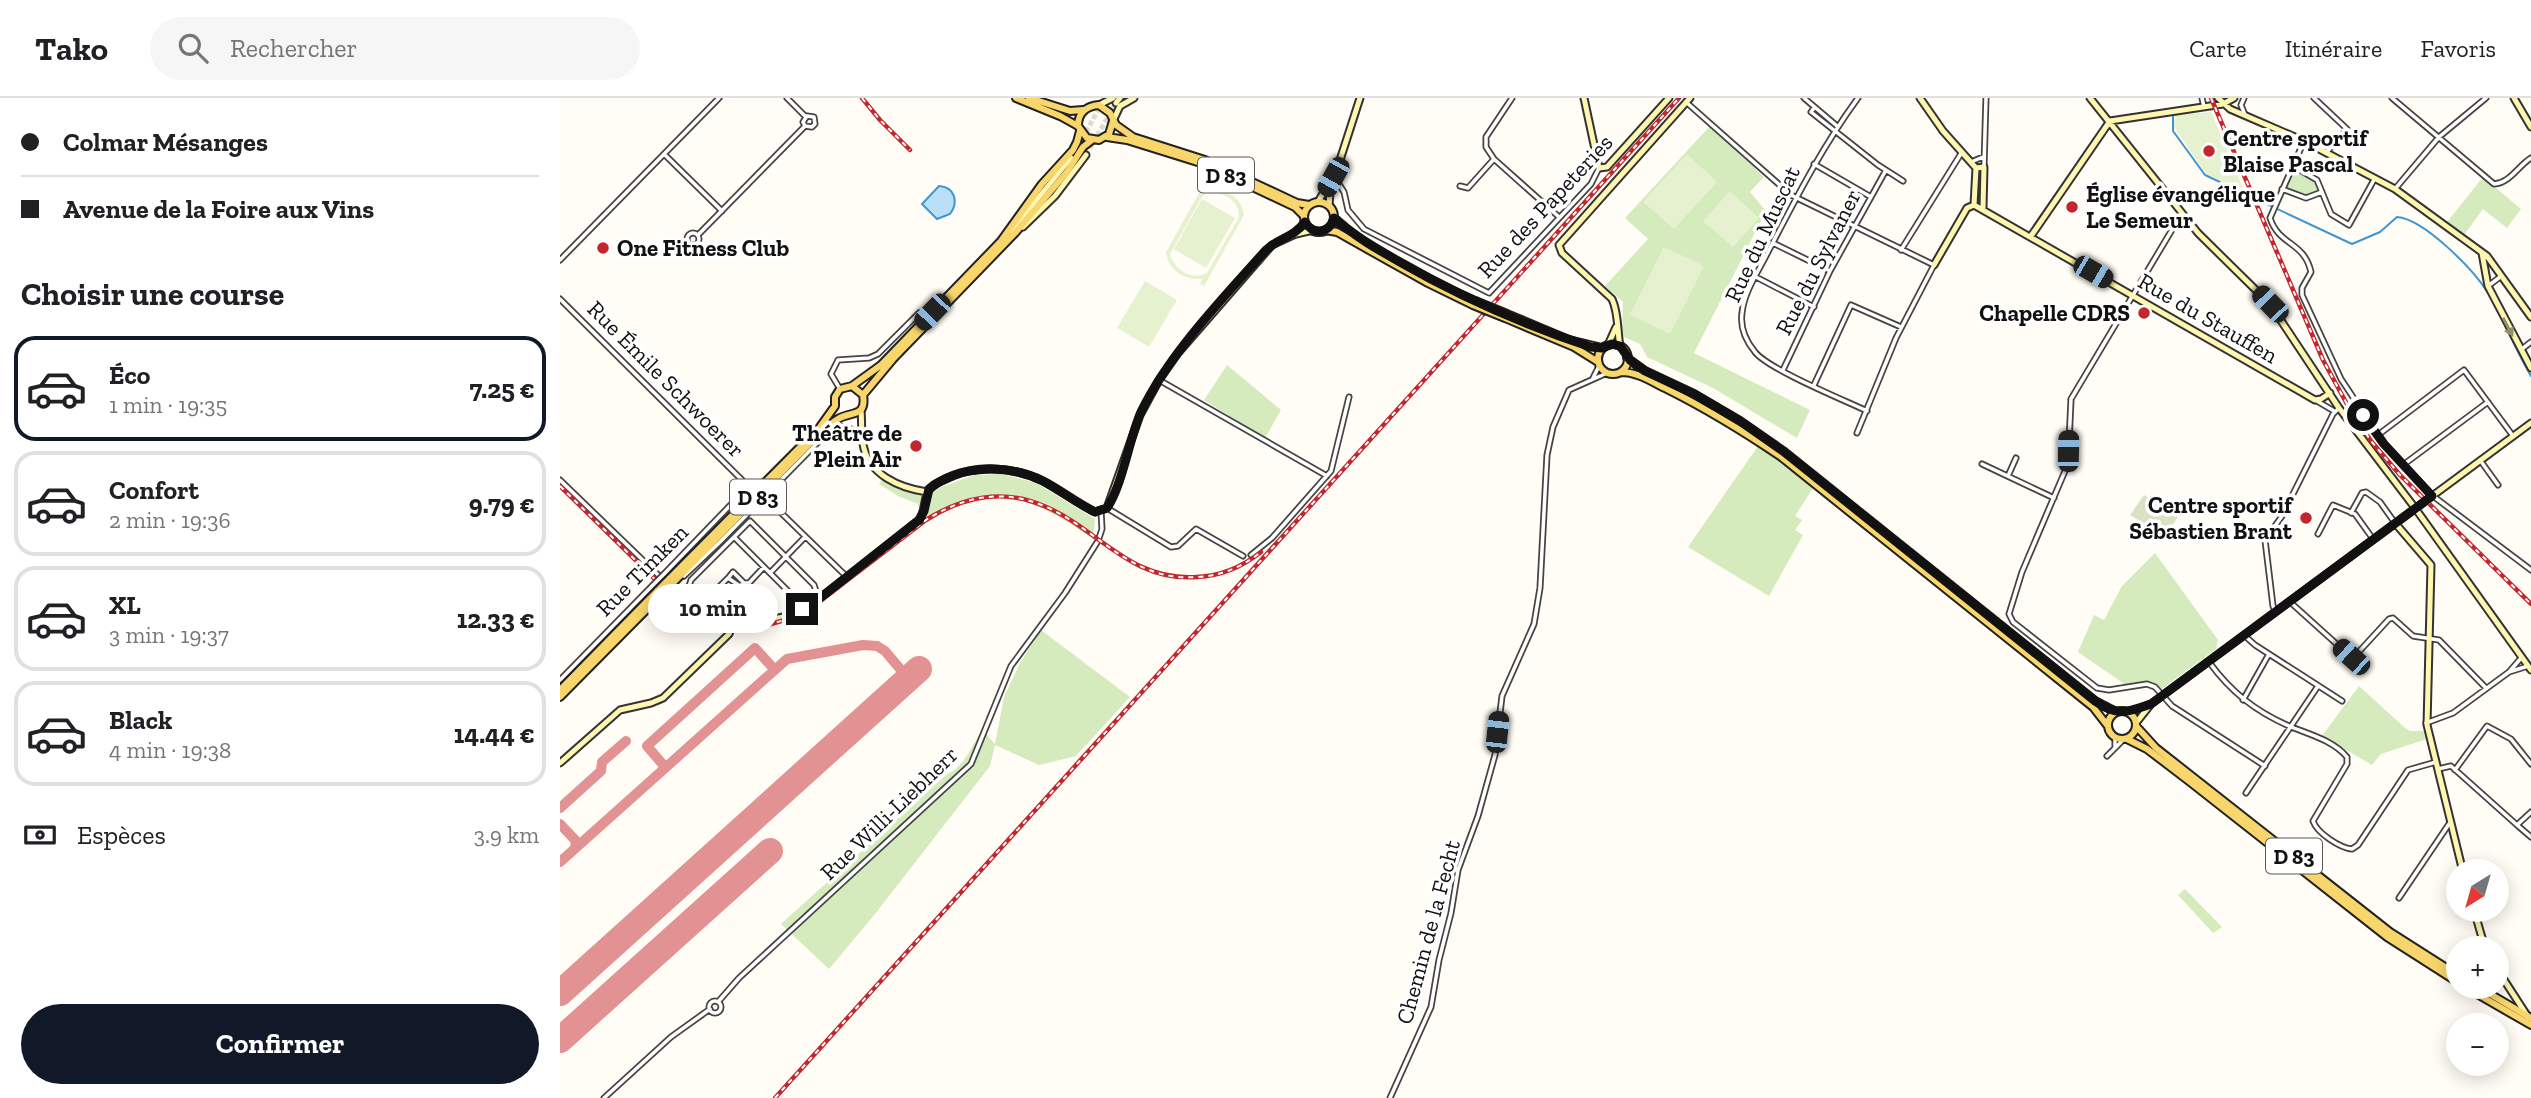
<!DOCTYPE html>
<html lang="fr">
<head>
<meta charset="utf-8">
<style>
  body { margin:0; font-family:"Zilla Slab",serif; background:#f6f6f6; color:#202124; height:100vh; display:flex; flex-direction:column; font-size:26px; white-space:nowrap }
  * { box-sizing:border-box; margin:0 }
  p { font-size:23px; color:#757577 }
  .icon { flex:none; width:38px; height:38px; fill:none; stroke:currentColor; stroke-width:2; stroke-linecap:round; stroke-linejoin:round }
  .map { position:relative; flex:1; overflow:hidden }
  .panel { display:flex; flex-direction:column; background:#fff; width:560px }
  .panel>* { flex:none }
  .hud { display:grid; align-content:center; height:154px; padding:0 21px; background:#fff }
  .needle { width:46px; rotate:217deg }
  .fabs { position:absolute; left:1886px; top:761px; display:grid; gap:14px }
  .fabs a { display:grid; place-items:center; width:63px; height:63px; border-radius:50%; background:#fff; box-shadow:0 4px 18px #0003; font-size:35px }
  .end { position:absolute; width:32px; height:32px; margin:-16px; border:9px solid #111; background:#fff; box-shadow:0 0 0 4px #fff }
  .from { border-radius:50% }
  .bubble { position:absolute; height:49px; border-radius:24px; background:#fff; box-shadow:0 4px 18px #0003; font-size:23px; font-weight:700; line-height:49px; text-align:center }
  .car { position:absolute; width:21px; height:42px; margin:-21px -10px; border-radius:9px; box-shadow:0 0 5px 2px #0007; background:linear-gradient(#222 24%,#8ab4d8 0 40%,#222 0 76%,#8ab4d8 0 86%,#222 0) }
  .hud b { display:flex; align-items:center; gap:24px; height:66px; font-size:26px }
  .hud b+b { border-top:2px solid #e0e0e0 }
  .hud i { width:18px; height:18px; background:#202124 }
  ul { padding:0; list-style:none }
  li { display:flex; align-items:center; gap:21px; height:105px; margin:0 14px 10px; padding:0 7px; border:4px solid #e0e0e0; border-radius:21px }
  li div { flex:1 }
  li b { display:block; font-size:26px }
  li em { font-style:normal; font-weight:700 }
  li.selected { border-color:#111827 }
  li>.icon { width:63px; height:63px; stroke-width:1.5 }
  h2 { padding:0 21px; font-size:32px; line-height:84px }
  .pay { display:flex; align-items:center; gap:18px; height:77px; padding:0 21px; font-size:26px }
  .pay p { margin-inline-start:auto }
  .cta { display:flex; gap:14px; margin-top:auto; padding:14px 21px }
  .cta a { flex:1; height:80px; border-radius:42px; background:#111827; color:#fff; font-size:28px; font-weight:700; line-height:80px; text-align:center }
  header { display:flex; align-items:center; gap:42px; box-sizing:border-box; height:98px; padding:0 35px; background:#fff; border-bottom:2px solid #e0e0e0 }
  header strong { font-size:33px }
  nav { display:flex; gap:38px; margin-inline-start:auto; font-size:24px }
  .search { width:490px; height:63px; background:#f6f6f6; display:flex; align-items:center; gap:18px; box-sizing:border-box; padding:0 24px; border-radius:38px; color:#757577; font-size:26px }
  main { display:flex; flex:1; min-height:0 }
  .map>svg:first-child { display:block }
  .green { fill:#d5ebbd }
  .cemetery { fill:#d9e3c4 }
  .pitch { fill:#e6f2cf; fill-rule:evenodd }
  .water { fill:#b9e0f7; stroke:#3f96cf; stroke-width:2 }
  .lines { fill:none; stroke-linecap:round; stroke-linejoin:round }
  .stream { stroke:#3f96cf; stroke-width:2 }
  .taxiway { stroke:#e29292; stroke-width:10 }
  .runway { stroke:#e29292; stroke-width:26 }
  .secondary-tunnel { stroke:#dbdad3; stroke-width:5; stroke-dasharray:5 2.5; stroke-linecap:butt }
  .street-casing { stroke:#444; stroke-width:7 }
  .secondary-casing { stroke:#333; stroke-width:9 }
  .primary-casing { stroke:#222; stroke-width:10 }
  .street { stroke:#fff; stroke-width:3.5 }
  .secondary { stroke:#fff6b0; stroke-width:5 }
  .primary { stroke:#f9d66b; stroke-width:6 }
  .rail-casing { stroke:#c4262e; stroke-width:4.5 }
  .rail { stroke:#fff; stroke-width:2; stroke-dasharray:5; stroke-linecap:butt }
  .street-bridge-casing { stroke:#444; stroke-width:7; stroke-linecap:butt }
  .primary-bridge-casing { stroke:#222; stroke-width:10; stroke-linecap:butt }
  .street-bridge { stroke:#fff; stroke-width:3.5 }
  .primary-bridge { stroke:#f9d66b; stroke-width:6 }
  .oneway { fill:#948f68 }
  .route { stroke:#111; stroke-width:9 }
  .poi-dot { fill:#c4262e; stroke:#fff; stroke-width:2.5 }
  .labels { text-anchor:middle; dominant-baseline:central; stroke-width:7; stroke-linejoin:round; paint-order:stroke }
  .shield { fill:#fff; stroke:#585858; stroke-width:2 }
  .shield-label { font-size:21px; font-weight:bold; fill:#111 }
  .poi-label { font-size:23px; font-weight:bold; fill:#111; stroke:#fff; text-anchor:start }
  .street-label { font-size:23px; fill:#111; stroke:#fff }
</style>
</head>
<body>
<header>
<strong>Tako</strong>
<div class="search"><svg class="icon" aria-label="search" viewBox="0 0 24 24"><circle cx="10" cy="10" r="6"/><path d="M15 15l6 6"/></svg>Rechercher</div>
<nav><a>Carte</a><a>Itinéraire</a><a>Favoris</a></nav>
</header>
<main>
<section class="panel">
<div class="hud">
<b><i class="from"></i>Colmar Mésanges</b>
<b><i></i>Avenue de la Foire aux Vins</b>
</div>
<h2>Choisir une course</h2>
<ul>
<li class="selected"><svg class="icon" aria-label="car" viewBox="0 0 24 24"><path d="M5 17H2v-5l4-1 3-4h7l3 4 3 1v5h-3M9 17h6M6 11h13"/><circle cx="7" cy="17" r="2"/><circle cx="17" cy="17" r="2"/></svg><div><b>Éco</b><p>1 min · 19:35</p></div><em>7.25 €</em></li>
<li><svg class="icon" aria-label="car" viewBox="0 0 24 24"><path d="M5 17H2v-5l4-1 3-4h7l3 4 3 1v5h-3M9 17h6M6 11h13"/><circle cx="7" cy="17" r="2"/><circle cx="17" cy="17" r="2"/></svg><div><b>Confort</b><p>2 min · 19:36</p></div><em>9.79 €</em></li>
<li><svg class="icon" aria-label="car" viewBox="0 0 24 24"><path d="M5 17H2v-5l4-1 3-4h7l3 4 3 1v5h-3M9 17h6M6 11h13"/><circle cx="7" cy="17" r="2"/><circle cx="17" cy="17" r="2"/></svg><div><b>XL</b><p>3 min · 19:37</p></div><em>12.33 €</em></li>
<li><svg class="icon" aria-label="car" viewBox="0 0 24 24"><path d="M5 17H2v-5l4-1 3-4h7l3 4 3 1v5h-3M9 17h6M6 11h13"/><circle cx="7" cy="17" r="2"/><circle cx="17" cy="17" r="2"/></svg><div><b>Black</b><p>4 min · 19:38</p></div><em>14.44 €</em></li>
</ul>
<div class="pay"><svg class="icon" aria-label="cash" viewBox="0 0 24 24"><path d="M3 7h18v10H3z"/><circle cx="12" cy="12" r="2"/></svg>Espèces<p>3.9 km</p></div>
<div class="cta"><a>Confirmer</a></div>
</section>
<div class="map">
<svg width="1971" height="1000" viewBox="0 0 1971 1000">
  <rect width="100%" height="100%" fill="#fffdf5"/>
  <!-- green -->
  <path class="green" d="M1150 28 1204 79 1190 94 1206 113 1134 255 1250 312 1237 340 1153 290 1087 259 1080 246 1062 238 1063 204 1045 188 1088 141 1065 120Z
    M1736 71 1756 84 1758 94 1746 98 1727 91 1726 89 1733 72Z
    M1923 79 1961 111 1947 130 1923 111 1904 137 1887 124Z
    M667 267 721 312 705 340 644 302Z
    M1198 348 1253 390 1235 418 1242 422 1235 432 1243 437 1209 498 1128 449Z
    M441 376 476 385 535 421 533 441C495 415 449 385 401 405 390 411 378 418 367 424L357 420 360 413 358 406 338 398 319 386 323 381 339 391 359 397 415 377Z
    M1595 455 1658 542 1656 551 1602 591 1587 584 1563 588V585L1518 554 1534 517 1544 522 1562 488Z
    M481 532 570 599 516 658 479 667 435 647 430 668 315 816 269 871 221 826 386 677C404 669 413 647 422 631L435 646 444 599 460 565Z
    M1799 588 1844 629 1850 633H1864L1867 641 1821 656 1812 667 1762 638Z
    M1625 791 1662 829 1653 835 1618 797Z"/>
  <!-- cemetery -->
  <path class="cemetery" d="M1584 397 1618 419 1604 439 1570 417Z"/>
  <!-- pitch -->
  <path class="pitch" d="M1651 14 1684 93 1646 76 1614 29 1615 17Z
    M1127 56 1157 84 1114 131 1083 104Z
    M643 88C660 95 679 91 684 117L644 188 640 186 642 181C625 182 608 173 606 154ZM647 94C663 94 680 102 679 119L647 175C633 183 614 172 610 156L643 97Z
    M1170 93 1199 120 1173 149 1143 123Z
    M642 101 675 120 646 170 614 151Z
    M1104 149 1144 168 1110 236 1070 217Z
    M585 183 617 202 589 249 557 230Z"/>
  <!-- water -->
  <path class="water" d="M379 88C395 89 399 104 390 116L377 121 362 106Z"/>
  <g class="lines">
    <!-- stream -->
    <path class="stream" d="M1613 17V33L1645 77 1777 139 1792 146 1820 134 1837 119C1864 121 1914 172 1928 195 1944 222 1955 251 1971 278"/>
    <!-- taxiway -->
    <path class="taxiway" d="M105 669 87 648 195 550 214 571
      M0 710 41 673 42 664 66 643
      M0 726 16 743 15 750
      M0 764 227 561 303 547 317 548 325 553 341 572 342 582 337 592"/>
    <!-- runway -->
    <path class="runway" d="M0 895 359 571
      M0 942 210 753"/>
    <!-- secondary-tunnel -->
    <path class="secondary-tunnel" d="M526 57 556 5
      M511 60 545 0"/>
    <!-- street casing -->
    <g class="street-casing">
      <path id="street" d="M227 0 246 19
        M952 0 926 39V49L934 61 999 119
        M1244 0 1277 28
        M1298 0C1262 49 1235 102 1207 156 1198 174 1184 194 1182 215 1180 229 1186 243 1195 254 1208 271 1284 302 1307 313
        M1642 0 1644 9
        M1684 0 1681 7 1685 17
        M1754 0 1787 31 1766 55
        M1832 0 1934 86C1950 85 1958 68 1971 60
        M1126 4 1231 97 1374 167 1336 240 1297 335
        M1254 10 1251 14 1318 67 1343 83
        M1744 43 1710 120C1719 148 1744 143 1751 174L1742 190V197L1781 281 1824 346 1873 398 1971 472
        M104 56 162 113
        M1411 64 1423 59
        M1254 66 1311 99
        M1424 68 1426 0
        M1733 68 1757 82 1771 116 1789 127 1815 80
        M775 80 784 94 788 112 804 131 929 195 1031 86 1039 70
        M900 88 908 90 934 61
        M1722 91 1746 100 1762 94
        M1835 91 1879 39 1926 0
        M1622 115 1511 301 1508 366 1462 474 1449 516 1453 524 1537 590 1549 592 1587 586 1595 589 1612 608 1705 668
        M127 141a6 6 0 1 1 12 0a6 6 0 1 1-12 0Z
        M138 137 245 28 243 24 247 18 254 19 255 26 252 29 245 28
        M1213 145 1270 173
        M1341 152 1402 54
        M0 162 159 0
        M1196 179 1254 209
        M1928 188 1940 179
        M0 201 186 386
        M1962 251 1971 244
        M1223 272 1270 173 1326 72
        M1033 280 1039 268
        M599 282 767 378
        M1254 287 1291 207 1341 229
        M280 291 271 276 278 262 309 260 318 256 359 215
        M1757 303 1774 313
        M1818 337 1904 272 1953 338
        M1920 362 1938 387
        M1422 366 1494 400
        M1843 367 1928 304
        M1448 378 1456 360
        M0 382 124 502 146 515 174 522
        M186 386 194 387 204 384
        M212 406 286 478
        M212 406 213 391
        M547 410 611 449 618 448 636 431 683 458
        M1791 415 1802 395 1806 394 1820 404 1835 425
        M1758 436 1773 407 1795 416 1813 441
        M174 439 238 503 252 499 256 493 254 487 190 423 131 482 129 488 131 493 147 501 168 480 180 488 184 485H189L204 469
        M691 457 712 440 771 373 789 299
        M210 475 245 439
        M104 476 185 392 186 386
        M124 478 160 444 271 331C281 325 292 331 301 336
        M169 479 173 474 184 485
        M1729 503 1791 559 1795 558 1829 521 1833 520 1853 538 1879 542 1926 590
        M1715 513 1713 508 1705 442 1722 418 1773 316 1779 310
        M1685 538 1695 547 1782 603
        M1962 559 1949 574 1968 568
        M1649 564C1671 594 1695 613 1729 628 1748 636 1773 642 1787 659V666L1753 723C1757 735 1780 750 1792 751L1798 747 1848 672 1876 664
        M0 582 93 487
        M1683 602 1709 556
        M1866 625 1893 615 1949 574
        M1555 640V649
        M1547 658 1563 642
        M1878 671 1891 668 1957 727 1971 714
        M1895 672 1927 628 1951 641 1971 666
        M1686 695 1758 588
        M1957 727 1971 739
        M1839 800 1889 726
        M149 909a6 6 0 1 1 12 0a6 6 0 1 1-12 0Z
        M158 904 179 880 411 666 451 568 505 495 538 443 542 431 541 413
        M44 1000 111 939 150 911
        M830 1000 871 909 879 862 891 815 898 772 918 718 935 657 942 598 974 526 980 490 987 357 993 329 1009 292 1047 275"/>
    </g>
    <!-- secondary casing -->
    <g class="secondary-casing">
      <path id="secondary" d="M1024 0 1039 70 1047 69 1109 0
        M1360 0 1383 33 1416 70
        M1530 0 1638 135 1710 206 1779 310 1855 410 1971 572
        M1658 0 1670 11 1744 43 1835 91 1927 158 1971 219
        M1954 0 1971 29
        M556 5 560 0
        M539 7 553 0
        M553 23 560 8 574 0
        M1550 23 1663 6 1674 0
        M1416 70 1424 69 1423 110
        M758 104 772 80
        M1414 107 1755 302 1761 301 1770 295
        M1414 107 1416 70
        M769 108 770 93 800 0
        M463 129 495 98 526 57
        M451 133 511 60
        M737 135 745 124
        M1471 138 1550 23
        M1922 155 1928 188 1971 270
        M1374 167 1407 110 1414 107
        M1048 247 1056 229
        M1060 248C1057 233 1059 216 1052 201L1002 155 999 147 1130 0
        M301 312C302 323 301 335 303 346 308 377 340 390 367 394
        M1835 425 1871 467 1867 627 1903 774
        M1569 615 1591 606 1971 325
        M1576 625 1591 606
        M0 665 60 612 91 605 103 600 169 536 174 522H209L228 518 255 504 359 422C366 413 363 401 369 392 373 385 385 382 393 378 420 366 456 370 483 383 501 392 517 405 535 414L547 410 580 317 599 282 618 255 712 147 736 136 753 132
        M1914 812 1925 850
        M1937 871 1968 919"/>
    </g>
    <!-- primary casing -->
    <g class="primary-casing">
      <path id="primary" d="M456 0 500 18 518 28
        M469 0 510 13 523 12
        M553 23 549 36 539 42 527 40 518 28C518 15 526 8 539 7L550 15 556 27 573 39 645 62 737 105 749 107
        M547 39 567 42 644 66 735 109 744 118
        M744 119a15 15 0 1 1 30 0a15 15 0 1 1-30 0Z
        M774 120C810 153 869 183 915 203
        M766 132 777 134 866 184 913 207
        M947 216 1009 242 1042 250
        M945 220 1014 249 1038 264
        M1038 261a15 15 0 1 1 30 0a15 15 0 1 1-30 0Z
        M1067 260 1085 273 1134 296 1180 323 1223 353 1535 603 1556 614
        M1061 274C1078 274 1092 284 1107 291 1147 311 1183 333 1220 358L1533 609 1547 627
        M303 297 333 261 455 135 507 74 523 49 532 42
        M109 481 260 329 275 308V299L280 291 292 288 321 267 441 143 482 86 513 52 517 44 520 33
        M113 485 263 332C268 328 273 324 278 321 290 313 307 320 303 297L292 288
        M0 592 98 492
        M0 599 102 496
        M1548 627a14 14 0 1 1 28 0a14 14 0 1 1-28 0Z
        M1576 628 1596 650 1830 834 1899 878
        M1567 641 1587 651 1629 683 1827 839 1899 885
        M1905 889 1971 927
        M1918 889 1971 920"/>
    </g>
    <!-- street -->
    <use href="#street" class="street"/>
    <!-- secondary -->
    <use href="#secondary" class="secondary"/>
    <!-- primary -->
    <use href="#primary" class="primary"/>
    <!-- rail casing -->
    <g class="rail-casing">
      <path id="rail" d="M302 0 320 22 350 52
        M1651 0 1763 262 1788 308 1811 343 1840 377 1971 506
        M0 388 115 501 140 517 173 528H204L242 517 366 422C402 399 443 390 484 408 539 431 570 484 637 479 661 478 682 469 701 454
        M215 1000 1119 0"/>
    </g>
    <!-- rail -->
    <use href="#rail" class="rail"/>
    <!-- street-bridge casing -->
    <g class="street-bridge-casing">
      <path id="street-bridge" d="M93 487 104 476"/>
    </g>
    <!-- primary-bridge casing -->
    <g class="primary-bridge-casing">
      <path id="primary-bridge" d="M915 203 947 216
        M913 207 945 220
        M98 492 109 481
        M102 496 113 485"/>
    </g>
    <!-- street-bridge -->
    <use href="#street-bridge" class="street-bridge"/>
    <!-- primary-bridge -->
    <use href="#primary-bridge" class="primary-bridge"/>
  </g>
  <!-- one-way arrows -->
  <defs><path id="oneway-solid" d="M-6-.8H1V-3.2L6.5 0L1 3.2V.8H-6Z" transform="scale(1.75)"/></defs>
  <use class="oneway" href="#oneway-solid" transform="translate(1948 229) rotate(62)"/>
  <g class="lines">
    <!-- route -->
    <path class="route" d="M242 511 255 504 359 422 364 413 369 391C400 366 449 366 483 383 501 393 517 405 535 414L547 410C563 386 569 341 581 314 609 256 663 200 706 152 720 139 733 140 745 124 753 137 769 136 774 120 794 138 817 151 840 164 901 199 965 227 1031 249L1042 250 1052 246 1060 248 1070 262 1085 273 1134 296 1180 323 1223 353 1535 603C1558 619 1567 614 1591 606L1872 398 1824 346 1803 317"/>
  </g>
  <!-- markers -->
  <g class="poi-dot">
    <circle cx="1649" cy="53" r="7"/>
    <circle cx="1512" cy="109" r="7"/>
    <circle cx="43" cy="150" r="7"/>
    <circle cx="1584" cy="215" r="7"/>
    <circle cx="356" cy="348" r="7"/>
    <circle cx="1746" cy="420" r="7"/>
  </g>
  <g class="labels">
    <!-- shield labels -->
    <g class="shield">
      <rect x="638" y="59.5" width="56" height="35" rx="5"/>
      <rect x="170" y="381.5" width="56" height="35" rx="5"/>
      <rect x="1706" y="740.5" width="56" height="35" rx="5"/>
    </g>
    <g class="shield-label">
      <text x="666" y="77">D 83</text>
      <text x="198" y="399">D 83</text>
      <text x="1734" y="758">D 83</text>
    </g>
    <!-- poi labels -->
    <g class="poi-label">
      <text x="1663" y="40">Centre sportif<tspan x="1663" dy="26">Blaise Pascal</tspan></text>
      <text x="1526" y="96">Église évangélique<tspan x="1526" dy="26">Le Semeur</tspan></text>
      <text x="57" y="150">One Fitness Club</text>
      <text x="1570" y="215" text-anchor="end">Chapelle CDRS</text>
      <text x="342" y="335" text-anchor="end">Théâtre de<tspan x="342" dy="26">Plein Air</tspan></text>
      <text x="1732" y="407" text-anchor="end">Centre sportif<tspan x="1732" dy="26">Sébastien Brant</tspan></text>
    </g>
    <!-- street labels -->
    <g class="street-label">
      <text transform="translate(985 108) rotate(-47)">Rue des Papeteries</text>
      <text transform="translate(1202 136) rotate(-65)">Rue du Muscat</text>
      <text transform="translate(1258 164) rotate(-63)">Rue du Sylvaner</text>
      <text transform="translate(1648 220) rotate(30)">Rue du Stauffen</text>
      <text transform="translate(106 281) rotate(45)">Rue Émile Schwoerer</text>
      <text transform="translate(82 472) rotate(-45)">Rue Timken</text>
      <text transform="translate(329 715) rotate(-44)">Rue Willi-Liebherr</text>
      <text transform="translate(868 834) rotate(-75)">Chemin de la Fecht</text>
    </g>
  </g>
</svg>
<div class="fabs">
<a><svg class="needle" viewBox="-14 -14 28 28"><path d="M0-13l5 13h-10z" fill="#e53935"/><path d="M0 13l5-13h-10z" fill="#757577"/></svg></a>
<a>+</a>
<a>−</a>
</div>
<i class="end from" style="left:1803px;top:317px"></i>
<i class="end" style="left:242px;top:511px"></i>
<div class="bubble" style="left:88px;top:486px;width:130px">10 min</div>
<i class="car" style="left:773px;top:79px;rotate:209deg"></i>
<i class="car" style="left:1533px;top:174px;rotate:120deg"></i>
<i class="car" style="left:1710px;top:206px;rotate:316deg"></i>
<i class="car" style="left:372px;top:214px;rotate:224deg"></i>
<i class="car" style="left:1508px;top:353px;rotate:1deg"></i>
<i class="car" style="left:1791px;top:559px;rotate:312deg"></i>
<i class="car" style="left:937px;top:634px;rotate:6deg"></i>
</div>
</main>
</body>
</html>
